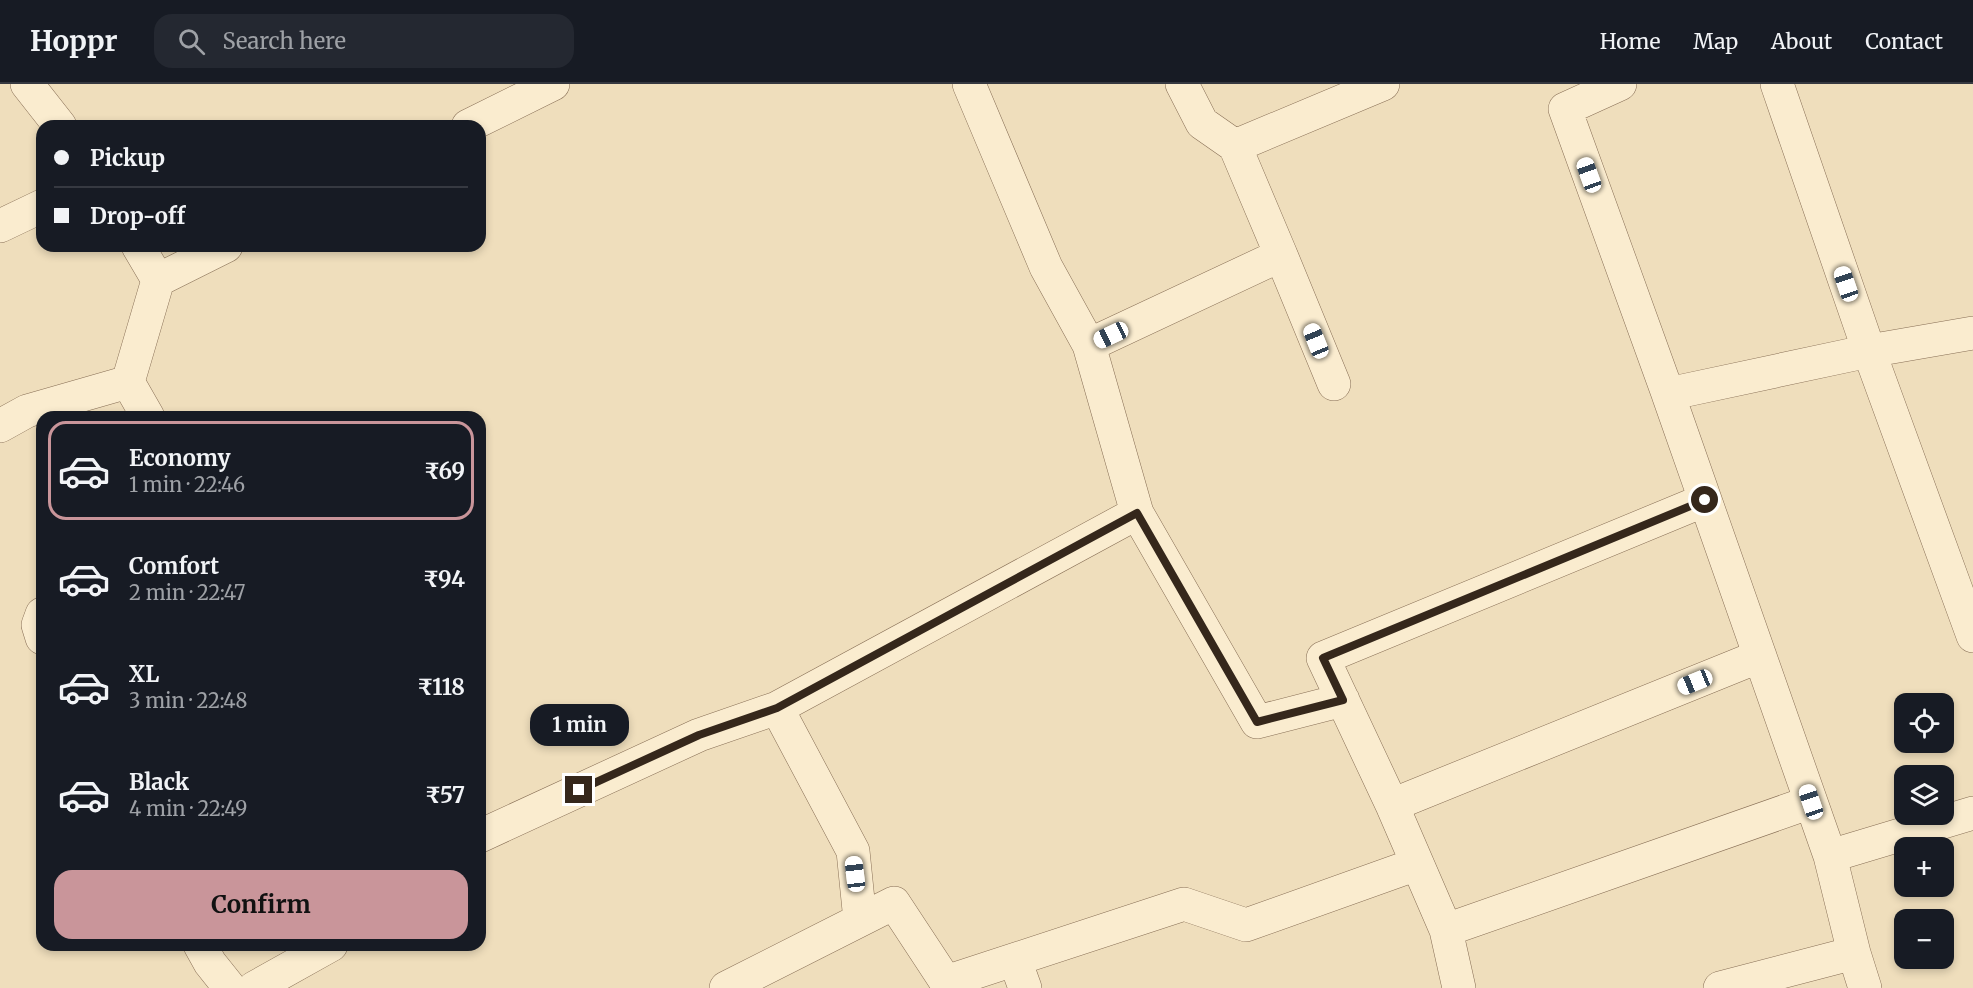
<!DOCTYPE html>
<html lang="en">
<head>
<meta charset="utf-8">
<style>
  body { margin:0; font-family:Merriweather,serif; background:#242831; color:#f1f3f6; height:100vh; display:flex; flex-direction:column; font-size:22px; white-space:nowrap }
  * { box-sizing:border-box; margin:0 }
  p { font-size:20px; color:#9ea1a6 }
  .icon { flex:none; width:33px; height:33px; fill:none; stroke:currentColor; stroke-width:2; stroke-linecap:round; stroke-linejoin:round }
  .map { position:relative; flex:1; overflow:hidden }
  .sheet { position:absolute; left:36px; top:327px; width:450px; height:540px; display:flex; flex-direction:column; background:#171b24; border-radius:18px; box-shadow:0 3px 9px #0003 }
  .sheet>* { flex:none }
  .hud { position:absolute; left:36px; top:36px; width:450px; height:132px; border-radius:18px; box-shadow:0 3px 9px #0003; display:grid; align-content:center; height:132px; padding:0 18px; background:#171b24 }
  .fabs { position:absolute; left:1894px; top:609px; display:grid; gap:12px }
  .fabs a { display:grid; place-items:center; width:60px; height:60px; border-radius:12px; background:#171b24; box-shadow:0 3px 9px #0003; font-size:30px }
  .end { position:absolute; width:27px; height:27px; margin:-14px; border:8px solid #35271b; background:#fff; box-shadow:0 0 0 3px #fff }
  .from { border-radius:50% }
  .bubble { position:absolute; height:42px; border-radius:18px; background:#171b24; box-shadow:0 3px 9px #0003; font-size:20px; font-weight:700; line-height:42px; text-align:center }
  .car { position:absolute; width:18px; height:36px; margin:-18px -9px; border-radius:8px; box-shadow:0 0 4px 2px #0007; background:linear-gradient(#fff 24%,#345 0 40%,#fff 0 76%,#345 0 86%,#fff 0) }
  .hud b { display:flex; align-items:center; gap:21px; height:57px; font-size:22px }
  .hud b+b { border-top:2px solid #363941 }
  .hud i { width:15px; height:15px; background:#f1f3f6 }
  ul { padding:10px 0 0; list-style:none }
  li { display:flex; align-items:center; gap:18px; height:99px; margin:0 12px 9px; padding:0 6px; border:3px solid transparent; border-radius:18px }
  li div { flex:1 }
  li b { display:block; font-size:22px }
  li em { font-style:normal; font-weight:700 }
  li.active { border-color:#c9959a }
  li>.icon { width:54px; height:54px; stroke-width:1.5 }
  .action { display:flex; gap:12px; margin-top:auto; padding:12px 18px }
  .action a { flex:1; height:69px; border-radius:18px; background:#c9959a; color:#111; font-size:24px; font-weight:700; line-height:69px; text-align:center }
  header { display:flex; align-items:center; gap:36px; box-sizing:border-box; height:84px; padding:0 30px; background:#171b24; border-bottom:2px solid #363941 }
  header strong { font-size:28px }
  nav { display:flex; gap:33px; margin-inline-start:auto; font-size:21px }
  .search { width:420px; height:54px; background:#242831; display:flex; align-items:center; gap:15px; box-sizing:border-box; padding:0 21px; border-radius:18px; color:#9ea1a6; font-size:22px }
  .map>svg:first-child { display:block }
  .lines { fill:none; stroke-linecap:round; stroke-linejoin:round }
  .minor-casing { stroke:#876e55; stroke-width:34 }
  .minor { stroke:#faeccf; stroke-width:33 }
  .route { stroke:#35271b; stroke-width:8 }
</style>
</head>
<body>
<header>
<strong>Hoppr</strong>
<div class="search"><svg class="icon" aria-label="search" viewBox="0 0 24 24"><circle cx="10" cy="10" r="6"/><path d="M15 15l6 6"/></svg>Search here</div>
<nav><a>Home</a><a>Map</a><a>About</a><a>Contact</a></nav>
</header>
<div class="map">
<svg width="1973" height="904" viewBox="0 0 1973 904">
  <rect width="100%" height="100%" fill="#efdebc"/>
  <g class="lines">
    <!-- minor casing -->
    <g class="minor-casing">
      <path id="minor" d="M27 0 60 42
        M969 0 1046 183 1089 261
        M1182 0 1202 39 1235 62
        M1620 0 1565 25 1668 310
        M1777 0 1869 267 1973 552
        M468 42 553 0
        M0 142 42 122
        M138 162 158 196
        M1281 171 1334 300
        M128 298 158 196 226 162
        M0 342 27 327 128 298 148 333
        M42 530 38 541 42 554
        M1343 616 1257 638 1137 429 1089 261 1281 171 1235 62 1383 0
        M777 624 853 767 860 836
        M1392 721 1323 574 1705 416
        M480 752 699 651 777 624 1137 429
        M1830 772 1668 310 1869 267 1973 249
        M1446 846 1811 718
        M200 861 210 879 230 904
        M1015 876 1025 904
        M254 904 331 861
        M726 904 894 819 946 898 1184 820 1246 841 1417 780
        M1459 904 1446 846 1392 721 1760 572
        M1720 904 1854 869
        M1865 904 1854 869 1830 772 1973 729"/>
    </g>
    <!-- minor -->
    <use href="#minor" class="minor"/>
  </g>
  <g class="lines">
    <!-- route -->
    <path class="route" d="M579 706 699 651 777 624 1137 429 1257 638 1343 616 1323 574 1705 416"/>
  </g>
</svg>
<div class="fabs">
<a><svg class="icon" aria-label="locate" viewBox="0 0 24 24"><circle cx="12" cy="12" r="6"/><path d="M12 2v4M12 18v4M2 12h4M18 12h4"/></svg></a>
<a><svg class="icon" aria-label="layers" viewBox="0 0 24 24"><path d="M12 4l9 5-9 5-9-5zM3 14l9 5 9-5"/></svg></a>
<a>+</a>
<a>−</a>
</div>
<i class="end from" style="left:1705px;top:416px"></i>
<i class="end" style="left:579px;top:706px"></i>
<div class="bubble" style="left:530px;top:620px;width:99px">1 min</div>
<i class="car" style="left:1589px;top:91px;rotate:340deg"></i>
<i class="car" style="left:1846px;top:200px;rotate:341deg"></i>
<i class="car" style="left:1111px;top:251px;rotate:245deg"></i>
<i class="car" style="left:1316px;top:257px;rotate:338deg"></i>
<i class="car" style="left:1695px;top:598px;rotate:248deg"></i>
<i class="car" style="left:1811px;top:718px;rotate:341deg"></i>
<i class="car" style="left:855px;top:790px;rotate:353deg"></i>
<div class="hud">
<b><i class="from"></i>Pickup</b>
<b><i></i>Drop-off</b>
</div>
<section class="sheet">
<ul>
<li class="active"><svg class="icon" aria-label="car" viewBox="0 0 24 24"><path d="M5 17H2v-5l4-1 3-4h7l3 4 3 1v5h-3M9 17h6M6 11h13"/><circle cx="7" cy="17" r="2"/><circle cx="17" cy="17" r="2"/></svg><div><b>Economy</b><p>1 min · 22:46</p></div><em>₹69</em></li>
<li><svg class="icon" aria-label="car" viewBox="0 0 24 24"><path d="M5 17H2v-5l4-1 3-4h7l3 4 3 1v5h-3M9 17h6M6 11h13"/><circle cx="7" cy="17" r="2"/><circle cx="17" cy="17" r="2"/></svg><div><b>Comfort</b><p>2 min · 22:47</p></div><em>₹94</em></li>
<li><svg class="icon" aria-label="car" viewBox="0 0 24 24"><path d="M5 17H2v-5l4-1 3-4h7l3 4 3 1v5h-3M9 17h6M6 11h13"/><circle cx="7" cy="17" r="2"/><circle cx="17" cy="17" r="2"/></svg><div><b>XL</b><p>3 min · 22:48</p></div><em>₹118</em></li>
<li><svg class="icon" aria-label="car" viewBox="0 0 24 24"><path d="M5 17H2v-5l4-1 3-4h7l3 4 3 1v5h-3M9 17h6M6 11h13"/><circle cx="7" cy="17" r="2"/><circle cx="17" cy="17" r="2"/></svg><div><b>Black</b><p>4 min · 22:49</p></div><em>₹57</em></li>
</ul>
<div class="action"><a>Confirm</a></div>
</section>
</div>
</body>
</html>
